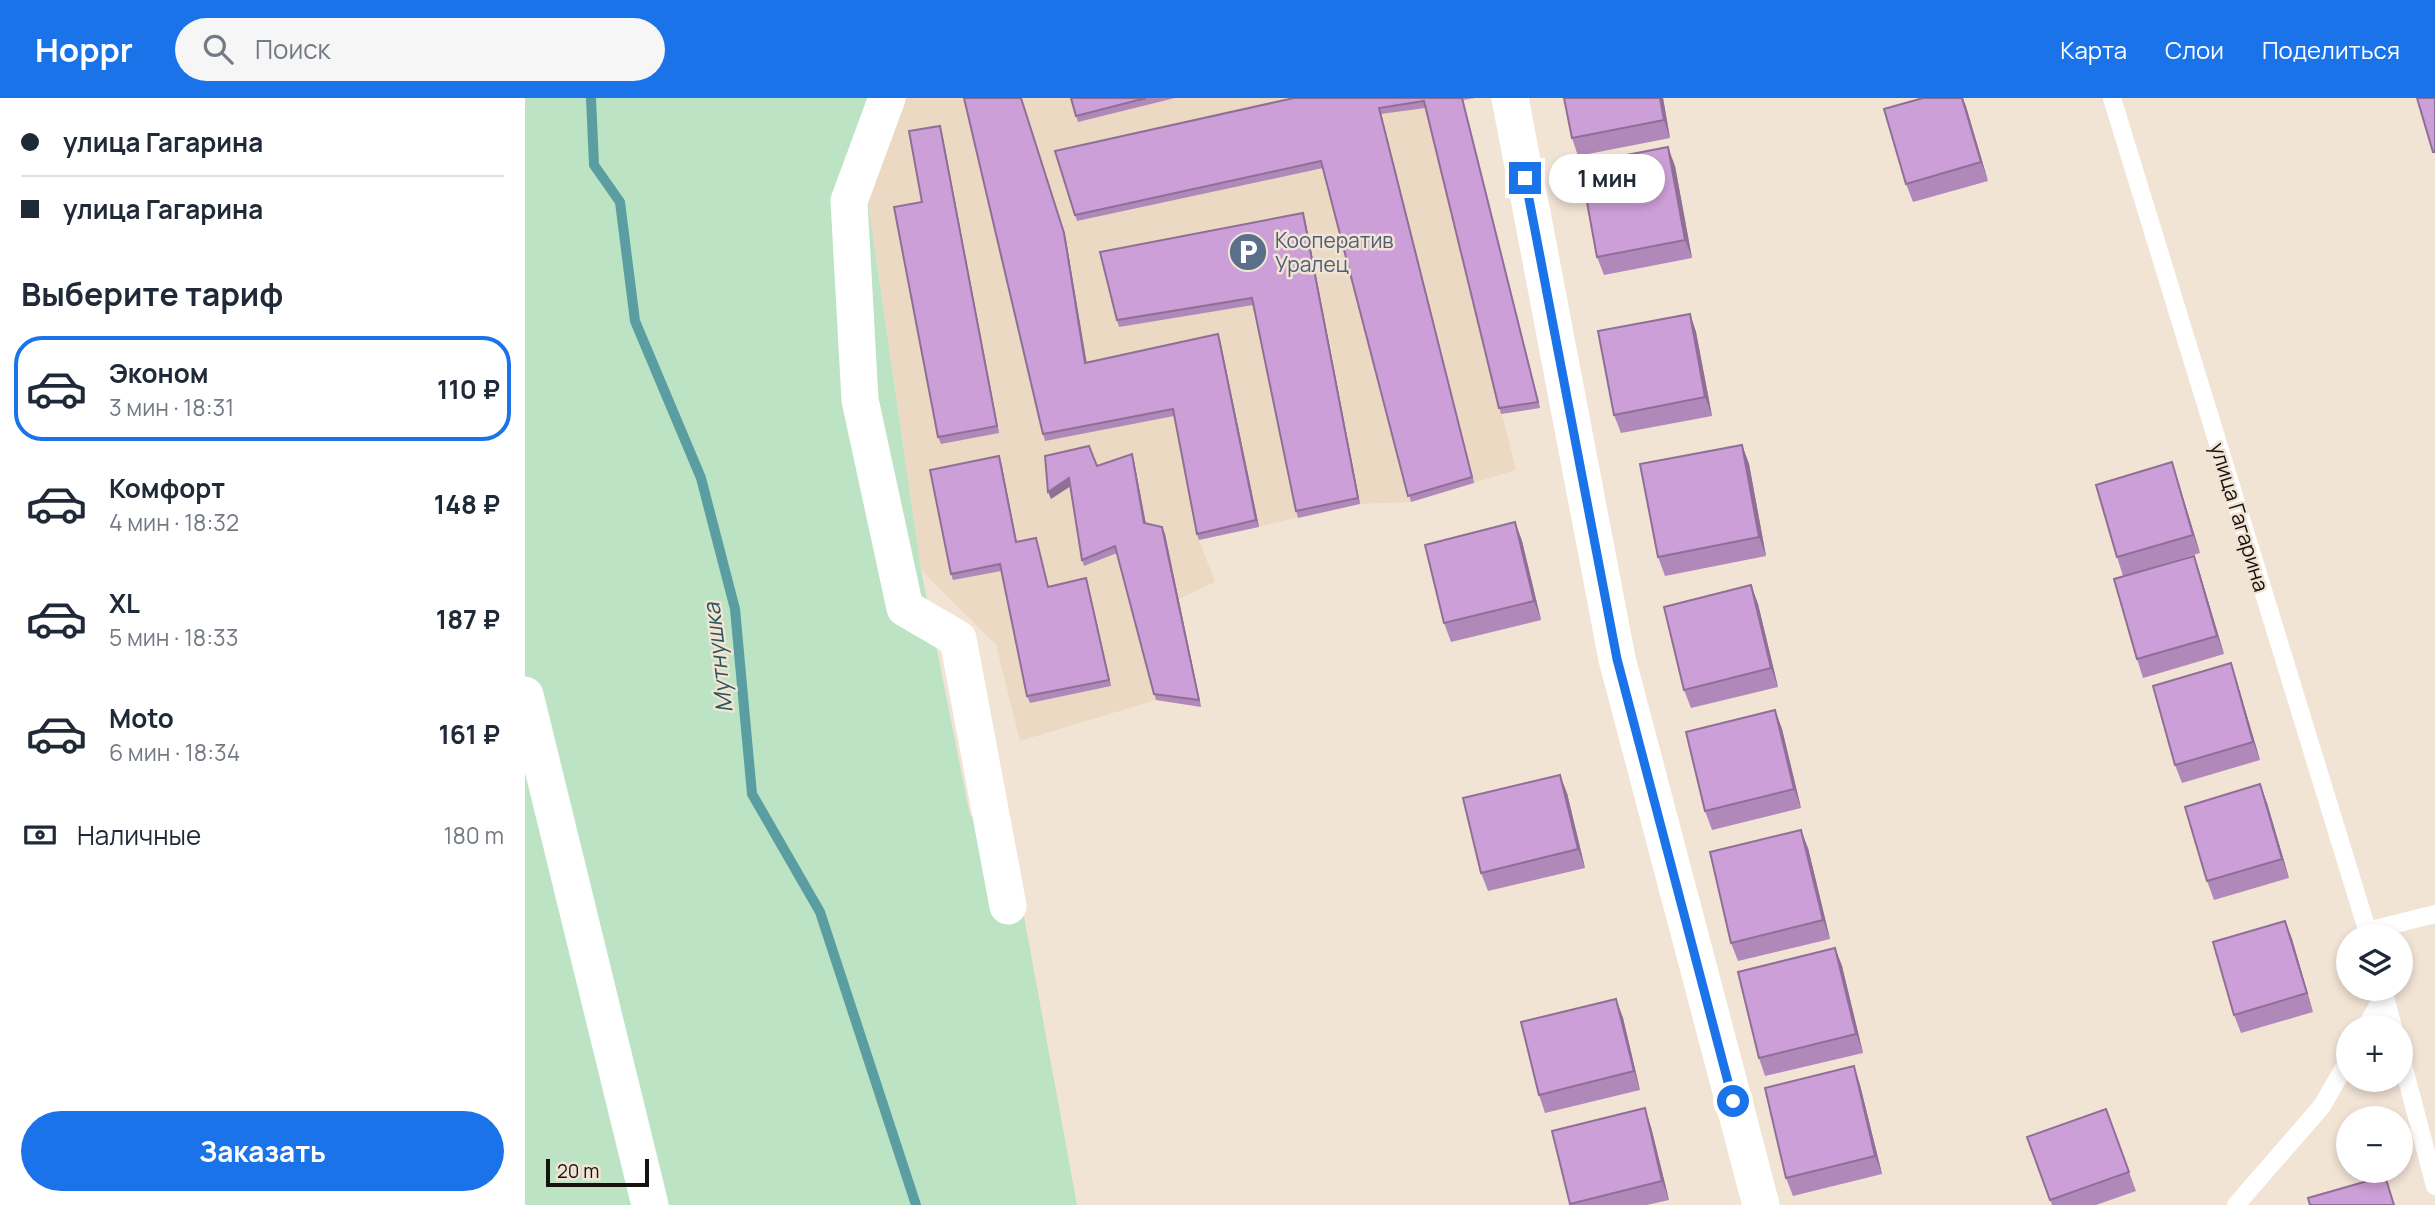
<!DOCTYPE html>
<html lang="ru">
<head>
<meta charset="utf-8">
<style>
  body { margin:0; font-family:Manrope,sans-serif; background:#f6f6f7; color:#1f2937; height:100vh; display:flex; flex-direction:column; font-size:26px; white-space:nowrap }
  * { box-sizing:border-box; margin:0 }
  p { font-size:23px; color:#747a83 }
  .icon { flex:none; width:38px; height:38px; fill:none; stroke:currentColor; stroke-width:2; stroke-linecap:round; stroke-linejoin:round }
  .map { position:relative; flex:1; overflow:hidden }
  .panel { display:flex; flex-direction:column; background:#fff; width:525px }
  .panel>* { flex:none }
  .guide { display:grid; align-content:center; height:154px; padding:0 21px; background:#fff }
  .controls { position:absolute; left:1811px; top:826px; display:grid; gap:14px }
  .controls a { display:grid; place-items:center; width:77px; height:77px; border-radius:50%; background:#fff; box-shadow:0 4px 10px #0003; font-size:35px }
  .scale { position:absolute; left:21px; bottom:18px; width:103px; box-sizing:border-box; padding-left:7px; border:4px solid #17120d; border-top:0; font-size:19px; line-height:24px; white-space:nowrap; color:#17120d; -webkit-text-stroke:5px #f2e4d5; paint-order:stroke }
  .end { position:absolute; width:32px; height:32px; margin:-16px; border:9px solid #1a73e8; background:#fff; box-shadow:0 0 0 4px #fff }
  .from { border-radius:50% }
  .bubble { position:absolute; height:49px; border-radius:24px; background:#fff; box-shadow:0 4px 10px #0003; font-size:23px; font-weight:700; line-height:49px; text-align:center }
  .guide b { display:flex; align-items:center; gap:24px; height:66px; font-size:26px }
  .guide b+b { border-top:2px solid #e0e1e3 }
  .guide i { width:18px; height:18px; background:#1f2937 }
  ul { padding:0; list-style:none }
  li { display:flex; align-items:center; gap:21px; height:105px; margin:0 14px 10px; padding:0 7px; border:4px solid transparent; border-radius:28px }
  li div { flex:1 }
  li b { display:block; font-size:26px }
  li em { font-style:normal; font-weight:700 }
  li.on { border-color:#1a73e8 }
  li>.icon { width:63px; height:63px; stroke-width:1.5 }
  h2 { padding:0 21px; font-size:32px; line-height:84px }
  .pay { display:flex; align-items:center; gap:18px; height:77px; padding:0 21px; font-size:26px }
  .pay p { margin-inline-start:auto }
  .cta { display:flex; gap:14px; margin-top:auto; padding:14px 21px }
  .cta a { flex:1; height:80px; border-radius:42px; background:#1a73e8; color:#fff; font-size:28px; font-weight:700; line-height:80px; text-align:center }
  header { display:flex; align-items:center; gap:42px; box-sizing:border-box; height:98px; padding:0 35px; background:#1a73e8; color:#fff }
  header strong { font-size:33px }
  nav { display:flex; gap:38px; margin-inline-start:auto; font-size:24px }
  .search { width:490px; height:63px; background:#f6f6f7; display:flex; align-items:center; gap:18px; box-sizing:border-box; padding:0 24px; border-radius:38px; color:#747a83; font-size:26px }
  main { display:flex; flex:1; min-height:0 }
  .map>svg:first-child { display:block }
  .built { fill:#ebd9c3 }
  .green { fill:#bbe3c4 }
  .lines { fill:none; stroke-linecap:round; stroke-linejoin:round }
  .stream { stroke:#5b9ea2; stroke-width:10 }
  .service { stroke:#fff; stroke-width:18 }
  .minor { stroke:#fff; stroke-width:37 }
  .wall { fill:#b089ba }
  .shaded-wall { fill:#906f97 }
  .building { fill:#cd9fd8; stroke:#906f97; stroke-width:2 }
  .route { stroke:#1a73e8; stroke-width:9 }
  .labels { text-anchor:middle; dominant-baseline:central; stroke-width:5; stroke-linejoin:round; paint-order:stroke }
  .service-label { font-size:21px; fill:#4e5e75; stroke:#f2e4d5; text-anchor:start }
  .street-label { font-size:21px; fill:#17120d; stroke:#f2e4d5 }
  .water-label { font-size:23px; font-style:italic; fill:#285558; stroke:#f2e4d5 }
</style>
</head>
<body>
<header>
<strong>Hoppr</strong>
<div class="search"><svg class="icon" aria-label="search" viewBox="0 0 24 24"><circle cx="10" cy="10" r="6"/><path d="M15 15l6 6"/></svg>Поиск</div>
<nav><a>Карта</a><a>Слои</a><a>Поделиться</a></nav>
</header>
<main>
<section class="panel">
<div class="guide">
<b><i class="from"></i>улица Гагарина</b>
<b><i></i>улица Гагарина</b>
</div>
<h2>Выберите тариф</h2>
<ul>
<li class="on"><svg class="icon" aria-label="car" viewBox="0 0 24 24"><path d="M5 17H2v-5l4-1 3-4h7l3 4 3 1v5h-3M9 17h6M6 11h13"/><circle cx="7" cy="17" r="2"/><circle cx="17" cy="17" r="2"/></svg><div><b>Эконом</b><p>3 мин · 18:31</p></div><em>110 ₽</em></li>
<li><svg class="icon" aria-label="car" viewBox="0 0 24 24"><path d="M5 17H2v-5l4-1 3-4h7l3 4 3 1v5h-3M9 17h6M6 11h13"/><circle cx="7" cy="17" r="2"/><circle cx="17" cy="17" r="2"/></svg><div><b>Комфорт</b><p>4 мин · 18:32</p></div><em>148 ₽</em></li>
<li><svg class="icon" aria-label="car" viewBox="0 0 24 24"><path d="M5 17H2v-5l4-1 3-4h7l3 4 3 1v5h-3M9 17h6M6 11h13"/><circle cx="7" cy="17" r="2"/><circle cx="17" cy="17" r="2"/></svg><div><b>XL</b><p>5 мин · 18:33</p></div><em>187 ₽</em></li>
<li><svg class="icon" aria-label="car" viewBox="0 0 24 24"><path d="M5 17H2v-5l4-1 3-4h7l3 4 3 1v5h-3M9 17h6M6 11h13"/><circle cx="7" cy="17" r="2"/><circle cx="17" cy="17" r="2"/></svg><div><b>Moto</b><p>6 мин · 18:34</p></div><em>161 ₽</em></li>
</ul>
<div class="pay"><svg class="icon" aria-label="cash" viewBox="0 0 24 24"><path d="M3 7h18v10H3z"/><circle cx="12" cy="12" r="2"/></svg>Наличные<p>180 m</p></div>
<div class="cta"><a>Заказать</a></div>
</section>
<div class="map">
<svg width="1910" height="1107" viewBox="0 0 1910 1107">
  <rect width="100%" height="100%" fill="#f2e4d5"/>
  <!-- built -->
  <path class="built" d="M383 0H950L938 3 1015 310 977 316 991 372 886 404 835 406 674 442 690 484 654 501 676 609 631 602 495 643 471 547 396 472 338 68 377 4Z"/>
  <!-- green -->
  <path class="green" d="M0 0H377L338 69 396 472 445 717 484 737 552 1107H0Z"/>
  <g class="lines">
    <!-- stream -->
    <path class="stream" d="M66 0 69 67 95 104 110 223 176 380 210 511 227 696 295 814 391 1107"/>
    <!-- service -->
    <path class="service" d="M1587 0 1844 838
      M1842 833 1910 816
      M1858 891 1868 929
      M1841 929 1859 897
      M1876 959 1910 1088
      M1711 1107 1797 1008 1824 961"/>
    <!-- minor -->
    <path class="minor" d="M362 0 324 103 335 302 380 510 433 541 483 808
      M985 0 1092 561 1236 1107
      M0 597 125 1107"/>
  </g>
  <!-- wall -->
  <path class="wall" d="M546 0H650L553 24Z
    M769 0H950L938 2 1015 310 976 316 900 10 856 16 949 385 886 404 798 70 552 123 530 53Z
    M1039 0H1138L1145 40 1053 58 1047 40Z
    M1398 0H1438L1463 83 1388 104 1381 86Z
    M415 28 417 35 474 335 416 346 413 339 397 104Z
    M1150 68 1167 160 1079 177 1072 159Z
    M778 115 780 121 835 406 773 420 771 413 728 207 594 229 592 222Z
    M541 142 561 265 695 242 734 429 674 442 672 436 649 318 520 343 518 336Z
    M1165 216 1171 234 1187 318 1096 335 1089 317Z
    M1217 347 1224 366 1241 458 1140 478 1133 459Z
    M474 358 476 364 492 444 511 440 523 489 561 480 586 588 505 605 502 598 476 473 428 482 426 476Z
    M609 363 621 426 637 429 640 436 676 609 631 602 592 455 559 468 557 462 546 388 526 401 572 368Z
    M1653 383 1675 455 1598 478 1592 459Z
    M990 424 997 443 1016 522 926 544 919 525Z
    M1669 458 1675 476 1699 556 1618 580 1612 561Z
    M1226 487 1233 506 1253 589 1166 610 1159 592Z
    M1706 565 1712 584 1735 662 1657 685 1650 667Z
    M1250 612 1257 631 1276 710 1187 732 1180 713Z
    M1735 686 1742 705 1764 780 1689 802 1682 783Z
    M1042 695 1060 770 963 793 956 775Z
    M1283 750 1305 841 1213 863 1206 845Z
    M1760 823 1767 841 1788 914 1716 935 1709 917Z
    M1310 850 1317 868 1338 955 1240 978 1234 960Z
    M1091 901 1098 920 1115 992 1020 1015 1014 997Z
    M1329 968 1335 987 1357 1076 1268 1098 1261 1080Z
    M1581 1011 1611 1093 1571 1107H1527L1502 1039Z
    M1126 1029 1144 1102 1122 1107H1045L1027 1033Z"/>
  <!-- shaded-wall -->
  <path class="shaded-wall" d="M496 0 541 142 563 272 560 265Z
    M937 0 1015 310 1013 304Z
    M1135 0H1138L1145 40 1139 22Z
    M1437 0 1441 8 1463 83 1456 64Z
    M854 10 856 16 949 385 947 379Z
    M415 28 417 35 474 335 472 328Z
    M1143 49 1150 68 1167 160 1160 142Z
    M778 115 780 121 835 406 833 400Z
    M1165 216 1171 234 1187 318 1180 299Z
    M693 236 695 242 734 429 731 422Z
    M1217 347 1224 366 1241 458 1234 439Z
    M607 356 609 363 622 432 619 425Z
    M474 358 476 364 493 451 491 444Z
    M1647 364 1653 383 1675 455 1668 437Z
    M544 380 547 387 526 401 523 394Z
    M990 424 997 443 1016 522 1009 503Z
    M637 429 640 436 676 609 674 602Z
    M1669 458 1675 476 1699 556 1692 538Z
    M561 480 563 486 586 588 584 582Z
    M1226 487 1233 506 1253 589 1246 570Z
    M1706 565 1712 584 1735 662 1728 644Z
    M1250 612 1257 631 1276 710 1269 691Z
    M1035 677 1042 695 1060 770 1053 751Z
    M1735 686 1742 705 1764 780 1757 761Z
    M1276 732 1283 750 1305 841 1298 822Z
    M1760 823 1767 841 1788 914 1782 895Z
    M1310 850 1317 868 1338 955 1331 936Z
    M1091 901 1098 920 1115 992 1109 973Z
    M1329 968 1335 987 1357 1076 1350 1058Z
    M1120 1010 1126 1029 1144 1102 1137 1083Z"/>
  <!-- building -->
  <path class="building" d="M439 0H496L539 135 560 265 693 236 731 422 672 436 648 311 518 336Z
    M546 0H621L551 18Z
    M769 0H937L1013 304 974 310 899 3 854 10 947 379 883 398 796 63 550 117 530 53Z
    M1039 0H1135L1139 22 1047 40Z
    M1398 0H1437L1456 64 1381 86 1359 11Z
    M1892 0H1910V54H1908Z
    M415 28 472 328 413 339 369 109 397 104 384 33Z
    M1143 49 1160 142 1072 159 1055 66Z
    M778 115 833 400 771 413 727 200 592 222 575 154Z
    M1165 216 1180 299 1089 317 1073 233Z
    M1217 347 1234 439 1133 459 1115 366Z
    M564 348 572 368 607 356 619 425 637 429 674 602 629 596 590 448 557 462 544 380 523 394 520 358Z
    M474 358 491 444 511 440 523 489 561 480 584 582 502 598 475 466 426 476 405 372Z
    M1647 364 1668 437 1592 459 1571 387Z
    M990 424 1009 503 919 525 900 447Z
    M1669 458 1692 538 1612 561 1589 481Z
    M1226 487 1246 570 1159 592 1139 509Z
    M1706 565 1728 644 1650 667 1628 588Z
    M1250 612 1269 691 1180 713 1161 634Z
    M1035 677 1053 751 956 775 938 700Z
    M1735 686 1757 761 1682 783 1660 709Z
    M1276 732 1298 822 1206 845 1185 754Z
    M1760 823 1782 895 1709 917 1688 844Z
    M1310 850 1331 936 1234 960 1213 874Z
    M1091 901 1109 973 1014 997 996 924Z
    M1329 968 1350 1058 1261 1080 1240 990Z
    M1120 1010 1137 1083 1045 1106 1027 1033Z
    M1581 1011 1604 1074 1525 1102 1502 1039Z
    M1860 1078 1869 1107H1785L1783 1100Z"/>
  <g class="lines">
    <!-- route -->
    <path class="route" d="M1000 80 1092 561 1208 1003"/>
  </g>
  <!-- icons -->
  <defs>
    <g id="parking-disc" transform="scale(2.0125)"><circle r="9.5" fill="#5c6f8a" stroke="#f2e4d5"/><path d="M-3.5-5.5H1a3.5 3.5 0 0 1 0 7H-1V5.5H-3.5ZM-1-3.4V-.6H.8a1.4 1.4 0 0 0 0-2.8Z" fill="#fff"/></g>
  </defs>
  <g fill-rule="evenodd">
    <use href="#parking-disc" x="723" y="154"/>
  </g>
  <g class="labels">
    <!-- service labels -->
    <g class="service-label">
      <text x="750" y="142">Кооператив<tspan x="750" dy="24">Уралец</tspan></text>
    </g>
    <!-- street labels -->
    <g class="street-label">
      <text transform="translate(1715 419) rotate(73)">улица Гагарина</text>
    </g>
    <!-- water labels -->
    <g class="water-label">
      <text transform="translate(192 560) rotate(-97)">Мутнушка</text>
    </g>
  </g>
</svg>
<div class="controls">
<a><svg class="icon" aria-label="layers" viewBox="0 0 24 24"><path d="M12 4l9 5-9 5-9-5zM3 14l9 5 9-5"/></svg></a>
<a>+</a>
<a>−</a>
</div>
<div class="scale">20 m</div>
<i class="end from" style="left:1208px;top:1003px"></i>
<i class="end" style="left:1000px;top:80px"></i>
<div class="bubble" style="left:1024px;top:56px;width:116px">1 мин</div>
</div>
</main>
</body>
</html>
